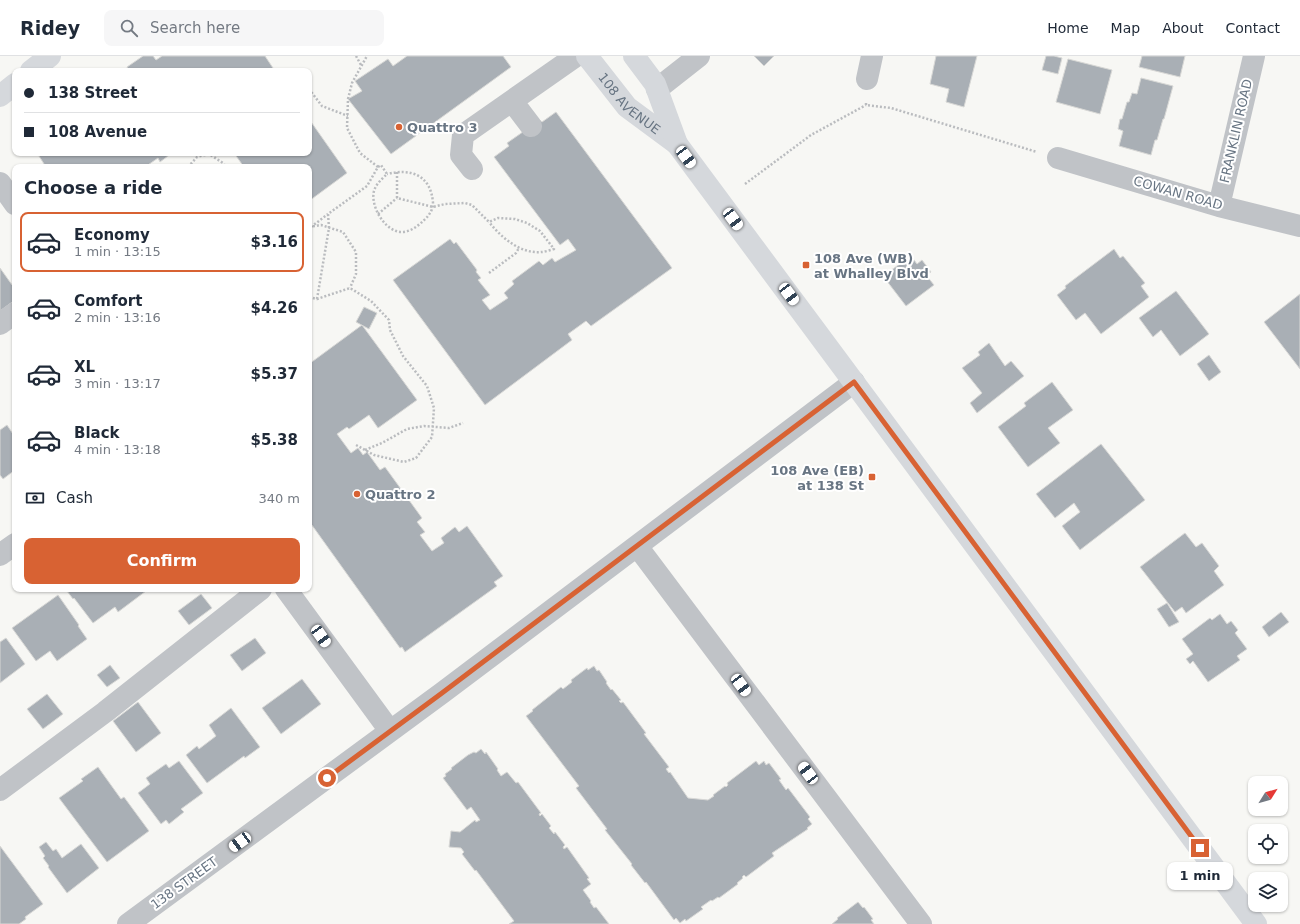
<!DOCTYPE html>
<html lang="en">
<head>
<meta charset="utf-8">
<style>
  body { margin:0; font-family:"DejaVu Sans",sans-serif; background:#f6f6f7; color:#1f2937; height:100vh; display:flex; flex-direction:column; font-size:15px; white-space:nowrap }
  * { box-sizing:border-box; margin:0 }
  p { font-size:13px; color:#747a83 }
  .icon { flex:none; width:22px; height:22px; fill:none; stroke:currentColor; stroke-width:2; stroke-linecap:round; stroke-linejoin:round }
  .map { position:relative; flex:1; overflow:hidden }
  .side { position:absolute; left:12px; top:108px; width:300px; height:428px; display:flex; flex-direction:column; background:#fff; border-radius:8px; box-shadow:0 1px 3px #0004 }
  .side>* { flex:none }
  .hud { position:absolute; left:12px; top:12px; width:300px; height:88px; border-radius:8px; box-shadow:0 1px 3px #0004; display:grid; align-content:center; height:88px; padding:0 12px; background:#fff }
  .needle { width:26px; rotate:53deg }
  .fabs { position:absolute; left:1248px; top:720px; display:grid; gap:8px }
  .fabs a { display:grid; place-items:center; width:40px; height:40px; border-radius:8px; background:#fff; box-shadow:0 1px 3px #0004; font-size:20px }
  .end { position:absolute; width:18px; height:18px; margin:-9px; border:5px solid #d86233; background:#fff; box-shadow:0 0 0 2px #fff }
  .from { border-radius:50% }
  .bubble { position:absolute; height:28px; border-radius:8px; background:#fff; box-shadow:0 1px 3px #0004; font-size:13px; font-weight:800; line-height:28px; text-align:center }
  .car { position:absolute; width:12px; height:24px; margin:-12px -6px; border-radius:5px; box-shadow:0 0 3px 1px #0007; background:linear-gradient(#fff 24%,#345 0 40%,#fff 0 76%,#345 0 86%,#fff 0) }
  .hud b { display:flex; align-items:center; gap:14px; height:38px; font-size:15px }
  .hud b+b { border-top:1px solid #e0e1e3 }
  .hud i { width:10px; height:10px; background:#1f2937 }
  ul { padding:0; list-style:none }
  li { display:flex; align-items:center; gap:12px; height:60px; margin:0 8px 6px; padding:0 4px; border:2px solid transparent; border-radius:8px }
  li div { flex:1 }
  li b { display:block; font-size:15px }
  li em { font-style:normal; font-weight:800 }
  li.current { border-color:#d86233 }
  li>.icon { width:36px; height:36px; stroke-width:1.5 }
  h2 { padding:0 12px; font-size:18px; line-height:48px }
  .pay { display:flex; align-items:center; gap:10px; height:44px; padding:0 12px; font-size:15px }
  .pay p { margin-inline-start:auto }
  .cta { display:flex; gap:8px; margin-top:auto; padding:8px 12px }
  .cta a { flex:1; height:46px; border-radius:8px; background:#d86233; color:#fff; font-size:16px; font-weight:800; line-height:46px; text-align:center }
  header { display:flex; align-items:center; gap:24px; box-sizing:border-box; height:56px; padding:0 20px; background:#fff; border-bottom:1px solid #e0e1e3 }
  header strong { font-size:19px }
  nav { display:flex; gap:22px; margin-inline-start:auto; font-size:14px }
  .search { width:280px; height:36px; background:#f6f6f7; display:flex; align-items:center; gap:10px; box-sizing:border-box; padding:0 14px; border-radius:8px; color:#747a83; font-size:15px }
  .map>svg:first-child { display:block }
  .building { fill:#a9afb5; stroke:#d8d8d6 }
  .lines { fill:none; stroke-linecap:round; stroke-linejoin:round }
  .path { stroke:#babcbf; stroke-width:2.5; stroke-dasharray:2 2; stroke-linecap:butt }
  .minor { stroke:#c0c3c7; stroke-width:22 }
  .major { stroke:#d5d8dc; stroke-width:22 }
  .route { stroke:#d86233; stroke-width:5 }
  .poi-dot { fill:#d86233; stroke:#fff; stroke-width:1.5 }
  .labels { text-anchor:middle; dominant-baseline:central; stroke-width:4; stroke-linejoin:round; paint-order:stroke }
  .street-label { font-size:13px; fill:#687583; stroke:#fff }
  .poi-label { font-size:13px; font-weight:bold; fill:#687583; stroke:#fff; text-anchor:start }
</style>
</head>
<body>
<header>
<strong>Ridey</strong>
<div class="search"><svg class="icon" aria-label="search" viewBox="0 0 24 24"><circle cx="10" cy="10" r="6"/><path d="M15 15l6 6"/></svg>Search here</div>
<nav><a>Home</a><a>Map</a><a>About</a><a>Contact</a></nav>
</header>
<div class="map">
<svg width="1300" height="868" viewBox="0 0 1300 868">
  <rect width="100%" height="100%" fill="#f7f7f4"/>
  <!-- building -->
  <path class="building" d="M143 0H153L156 4 162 0H265L275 15H129L127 11Z
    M407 0H503L511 11 391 98 348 43 362 35 355 25 388 3 393 10Z
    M754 0H774L764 10Z
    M936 0H977L964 51 946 46 949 33 930 28Z
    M1046 0H1054L1062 2 1058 18 1042 14Z
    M1142 0H1185L1180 21 1139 11Z
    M1068 3 1112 14 1100 58 1056 46Z
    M1141 22 1173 30 1164 63H1163L1157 84H1155L1151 99 1119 90 1123 75 1118 73 1120 63H1122L1127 46H1129L1132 37 1137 38Z
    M556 56 672 212 591 270 586 265 568 278 572 284 485 349 393 224 450 183 454 188 456 186 477 214 476 216 481 222 478 224 490 239 482 244 490 254 508 242 504 237 514 228 512 225 539 205 543 209 552 202 555 206 576 194 568 183 560 189 494 101 509 90 507 87 540 64 542 66Z
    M309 63 347 117 309 145V111H244L234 97H309Z
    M37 97H172L160 106 158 102 145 111H46Z
    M1114 193 1120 202 1123 200 1145 227 1141 230 1149 241 1101 278 1085 257 1076 264 1057 239 1066 232 1065 230Z
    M911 200 917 208 922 204 931 216 926 219 934 229 906 250 883 220Z
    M0 212 15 233V244L0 255Z
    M1176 235 1209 278 1180 300 1161 274 1153 281 1139 262Z
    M1300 238V313L1264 266Z
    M364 251 377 257 369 273 356 266Z
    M362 269 417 344 378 372 369 359 349 373 347 371 337 378 351 397 358 392 363 399 367 396 380 414 385 411 422 462 417 466 425 476 420 479 432 495 444 487 441 482 455 471 459 476 467 470 503 520 494 526 497 530 405 596 402 591 400 592 309 465V308Z
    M989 287 1005 310 1011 305 1024 320 977 357 970 347 982 337 962 312 980 299 978 296Z
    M1209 299 1221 316 1209 325 1197 308Z
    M1052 326 1073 354 1048 372 1060 387 1028 411 998 371 1026 350 1024 347Z
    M7 369 13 378 15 377V414L3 423 0 419V374Z
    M1101 388 1145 444 1080 494 1062 470 1080 456 1074 447 1055 462 1036 438Z
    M1185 477 1196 491 1202 487 1219 510 1214 515 1224 529 1186 557 1182 551 1175 556 1140 511Z
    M70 533H144L146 535 118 556 115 551 93 567 74 542 73 543 67 535Z
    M201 538 212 552 189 569 178 555Z
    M58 539 79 569 78 570 87 583 57 605 50 595 36 605 12 572Z
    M1167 547 1179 566 1169 571 1157 553Z
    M1281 556 1289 566 1269 581 1262 571Z
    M1220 558 1227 568 1231 565 1238 574 1235 577 1247 593 1237 600 1240 604 1208 626 1193 605 1190 608 1186 603 1193 598 1182 583 1210 562 1212 564Z
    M6 582 25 608 0 627V586Z
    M255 582 266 597 242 615 230 599Z
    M110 609 120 622 107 631 97 619Z
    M594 610 597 615 599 614 607 626 606 627 611 634 612 633 621 644 619 645 621 647 623 646 646 677 644 678 669 711 666 713 669 717 670 716 688 742 708 744 714 740 713 739 725 730 726 731 728 729 727 727 756 705 759 709 764 705 766 709 769 707 781 723 779 724 786 734 788 732 810 761 808 763 812 768 807 772 808 773 772 797 774 800 746 821 744 819 742 821 743 822 737 827 738 828 719 842 718 841 712 845 711 844 701 851 703 853 686 865 685 863 680 867 676 862 674 864 646 826 645 827 631 809 632 808 605 774 607 773 576 732 579 730 526 660 533 655 532 654 561 631 563 633 572 626 571 624 587 612 588 614Z
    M302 623 321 648 281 678 262 652Z
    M47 638 63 658 43 673 27 653Z
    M138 646 161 677 136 696 113 665Z
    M231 652 260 691 245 702 244 700 207 727 186 699 197 690 199 693 216 680 209 669Z
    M481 693 485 698 486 696 498 713 497 714 501 720 507 716 516 727 518 726 541 757 539 758 540 760 542 758 551 770 549 772 554 778 555 776 565 789 563 791 564 793 567 791 589 822 587 823 591 828 583 834 591 845 590 846 594 852 596 851 609 868H509L514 865 476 814 475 815 462 798 464 796 461 792 449 791 451 775 460 776 475 764 476 766 480 764 471 751 467 754 443 722 446 720 445 718 452 713 451 712 468 699 474 696 476 697Z
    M179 705 203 737 181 753 184 756 169 768 166 764 161 768 138 737 150 728 146 722 166 708 169 712Z
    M98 711 121 743 124 741 149 775 107 806 59 742 83 725 81 723Z
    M46 786 53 795 56 793 62 802 81 788 99 812 67 837 48 811 49 810 43 802 45 800 39 791Z
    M0 790 43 848 25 861 26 863 19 868H0Z
    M858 846 863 852 864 851 873 863 871 864 874 868H832L838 863 837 862Z"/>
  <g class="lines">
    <!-- path -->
    <path class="path" d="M356 0 361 9
      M309 33 322 50 348 60
      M866 47V49L891 52 1037 96
      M188 111 197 101 209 98 223 107 226 111
      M378 111 381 109 387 118C382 123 376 128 374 135 370 150 385 176 402 176 410 176 418 170 423 165 429 160 433 154 433 147 431 119 411 112 387 118
      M397 116V142L433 151 445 148 465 147 472 149 489 166 498 162 515 163 527 167 540 175 554 193C550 194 545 196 541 196 520 198 501 181 489 166
      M745 128 811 79 866 49
      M378 158 397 142
      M309 171 321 169 343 176 356 196V218L350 232
      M311 171 328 158
      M489 217 516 197 519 192
      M309 241 317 243 350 232 371 245 389 264 390 274 403 300 427 330 434 352 432 381 416 402 404 406 374 399 356 389
      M317 243 329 172 328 158 367 130 378 111 360 97 347 72 348 43 352 27 367 0
      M365 394 382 387 407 373 424 370 449 372 463 367"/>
    <!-- minor -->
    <path class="minor" d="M867 23 872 0
      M657 33 699 0
      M512 45 531 70
      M1058 102 1219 150 1300 170
      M472 113 461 99 463 79 576 0
      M0 127 15 148
      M1219 150 1254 0
      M0 268 15 257
      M637 490 921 868
      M0 499 15 488
      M286 533 390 675
      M0 734 105 656 261 533
      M128 868 442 637 854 326"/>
    <!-- major -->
    <g class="major">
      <path id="s1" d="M587 0 627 51 677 88 1256 868"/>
      <path d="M634 0 655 28 677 88"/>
      <path d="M31 15 50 0"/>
      <path d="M0 40 15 28"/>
    </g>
  </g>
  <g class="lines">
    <!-- route -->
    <path class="route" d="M327 722 442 637 854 326 1200 792"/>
  </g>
  <!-- markers -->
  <g class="poi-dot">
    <circle cx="399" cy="71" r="4"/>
    <rect x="802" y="205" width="8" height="8" rx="2"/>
    <rect x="868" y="417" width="8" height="8" rx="2"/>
    <circle cx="357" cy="438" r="4"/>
  </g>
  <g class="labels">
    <!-- street labels -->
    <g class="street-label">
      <text stroke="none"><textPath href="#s1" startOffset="64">108 AVENUE</textPath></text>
      <text transform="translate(1236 75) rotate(-77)">FRANKLIN ROAD</text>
      <text transform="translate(1178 137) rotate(16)">COWAN ROAD</text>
      <text transform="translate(184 827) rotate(-36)">138 STREET</text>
    </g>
    <!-- poi labels -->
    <g class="poi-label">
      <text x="407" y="71">Quattro 3</text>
      <text x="814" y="202">108 Ave (WB)<tspan x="814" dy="15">at Whalley Blvd</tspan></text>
      <text x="864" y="414" text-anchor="end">108 Ave (EB)<tspan x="864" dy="15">at 138 St</tspan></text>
      <text x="365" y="438">Quattro 2</text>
    </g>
  </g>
</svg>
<div class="fabs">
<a><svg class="needle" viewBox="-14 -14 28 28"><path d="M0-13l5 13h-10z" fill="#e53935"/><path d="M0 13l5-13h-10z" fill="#747a83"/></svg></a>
<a><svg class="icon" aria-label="locate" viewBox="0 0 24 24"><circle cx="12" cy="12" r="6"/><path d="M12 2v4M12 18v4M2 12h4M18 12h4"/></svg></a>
<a><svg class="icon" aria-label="layers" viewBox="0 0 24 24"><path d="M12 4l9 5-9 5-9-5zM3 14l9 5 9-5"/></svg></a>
</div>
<i class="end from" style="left:327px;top:722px"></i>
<i class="end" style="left:1200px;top:792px"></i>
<div class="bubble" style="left:1167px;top:806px;width:66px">1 min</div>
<i class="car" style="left:686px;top:101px;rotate:143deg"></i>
<i class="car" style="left:733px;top:163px;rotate:143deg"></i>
<i class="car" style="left:789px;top:238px;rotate:143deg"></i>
<i class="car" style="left:321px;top:580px;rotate:144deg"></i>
<i class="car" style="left:741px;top:629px;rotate:143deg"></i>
<i class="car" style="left:808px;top:717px;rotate:323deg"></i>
<i class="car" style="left:240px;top:786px;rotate:234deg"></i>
<div class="hud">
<b><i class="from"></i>138 Street</b>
<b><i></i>108 Avenue</b>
</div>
<section class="side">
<h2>Choose a ride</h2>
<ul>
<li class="current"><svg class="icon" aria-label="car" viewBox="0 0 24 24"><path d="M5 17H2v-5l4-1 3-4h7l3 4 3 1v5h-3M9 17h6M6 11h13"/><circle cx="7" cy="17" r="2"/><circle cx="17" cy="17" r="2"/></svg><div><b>Economy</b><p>1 min · 13:15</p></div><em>$3.16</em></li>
<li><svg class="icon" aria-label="car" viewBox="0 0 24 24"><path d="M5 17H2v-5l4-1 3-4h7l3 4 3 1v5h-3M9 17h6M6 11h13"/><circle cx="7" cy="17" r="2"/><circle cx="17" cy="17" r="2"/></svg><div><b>Comfort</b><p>2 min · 13:16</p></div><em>$4.26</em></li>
<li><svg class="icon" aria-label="car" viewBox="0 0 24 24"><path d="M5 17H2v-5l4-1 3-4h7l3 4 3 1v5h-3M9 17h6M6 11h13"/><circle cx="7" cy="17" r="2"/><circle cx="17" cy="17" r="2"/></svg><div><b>XL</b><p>3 min · 13:17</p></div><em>$5.37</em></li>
<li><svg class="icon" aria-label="car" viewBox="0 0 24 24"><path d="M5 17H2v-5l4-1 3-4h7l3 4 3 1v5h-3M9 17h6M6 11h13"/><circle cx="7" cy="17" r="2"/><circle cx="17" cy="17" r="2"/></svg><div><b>Black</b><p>4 min · 13:18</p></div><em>$5.38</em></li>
</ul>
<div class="pay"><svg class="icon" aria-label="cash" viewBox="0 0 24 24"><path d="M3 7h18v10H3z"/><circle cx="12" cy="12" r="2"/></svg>Cash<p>340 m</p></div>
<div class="cta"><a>Confirm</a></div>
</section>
</div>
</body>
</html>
